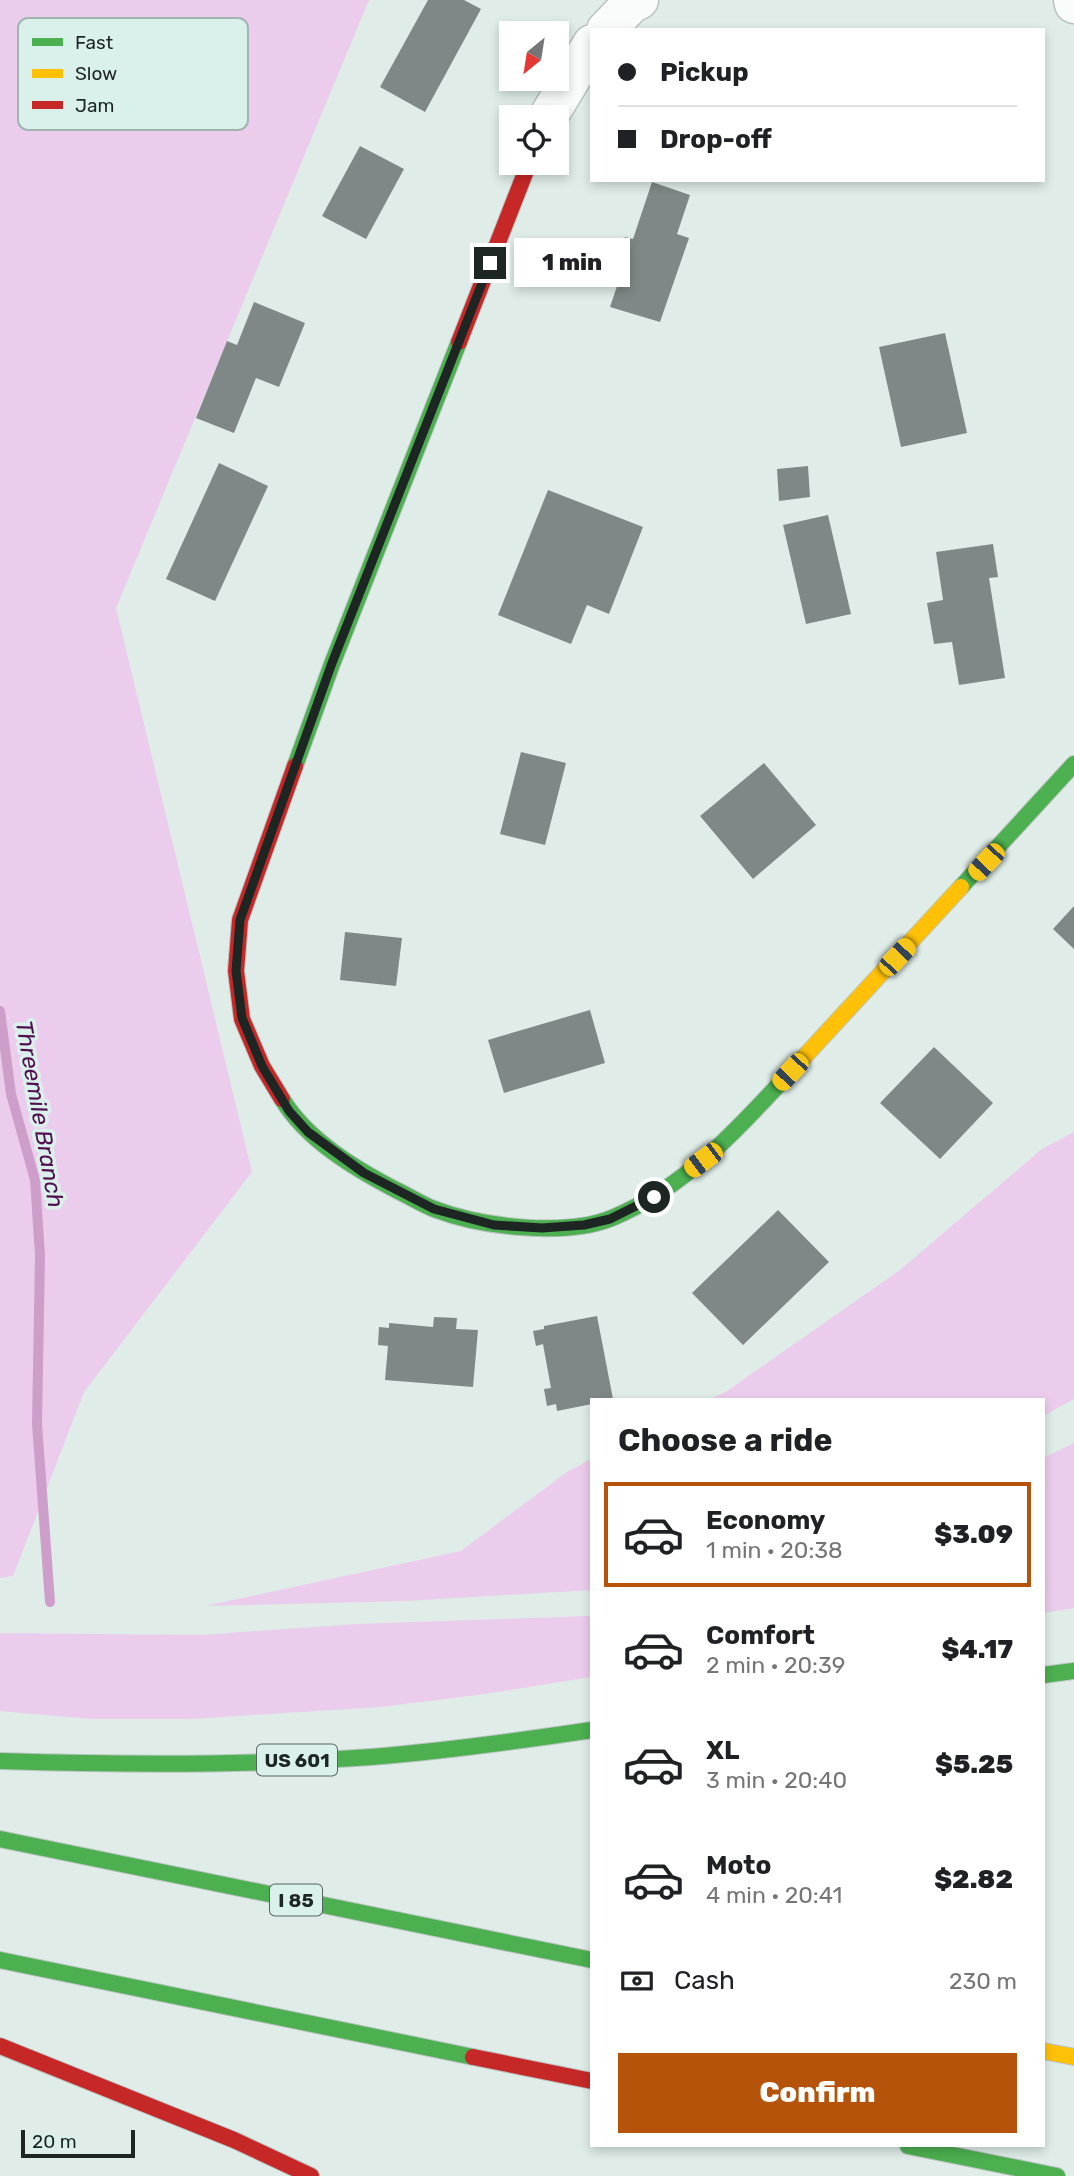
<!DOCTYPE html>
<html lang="en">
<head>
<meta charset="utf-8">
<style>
  body { margin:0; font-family:Rubik,sans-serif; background:#f2f2f2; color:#202124; height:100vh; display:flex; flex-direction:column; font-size:26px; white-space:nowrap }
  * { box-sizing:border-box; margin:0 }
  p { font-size:23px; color:#757577 }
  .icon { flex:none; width:38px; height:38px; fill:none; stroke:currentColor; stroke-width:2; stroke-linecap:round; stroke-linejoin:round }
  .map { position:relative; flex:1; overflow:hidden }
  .panel { position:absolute; left:590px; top:1398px; width:455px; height:749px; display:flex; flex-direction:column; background:#fff; border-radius:0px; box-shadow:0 4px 10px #0003 }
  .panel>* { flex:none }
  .hud { position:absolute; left:590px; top:28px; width:455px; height:154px; border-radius:0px; box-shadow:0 4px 10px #0003; display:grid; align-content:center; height:154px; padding:0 28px; background:#fff }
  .needle { width:46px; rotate:210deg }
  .fabs { position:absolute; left:499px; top:21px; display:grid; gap:14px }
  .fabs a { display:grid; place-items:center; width:70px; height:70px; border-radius:0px; background:#fff; box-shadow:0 4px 10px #0003; font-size:35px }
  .scale { position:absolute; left:21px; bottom:18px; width:114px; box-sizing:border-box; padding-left:7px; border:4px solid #1e2624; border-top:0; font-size:19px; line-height:24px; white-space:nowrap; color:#1e2624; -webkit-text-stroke:5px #daf1eb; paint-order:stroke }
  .end { position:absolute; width:32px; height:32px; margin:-16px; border:9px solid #1e2624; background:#fff; box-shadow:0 0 0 4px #fff }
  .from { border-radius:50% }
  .bubble { position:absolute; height:49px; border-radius:0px; background:#fff; box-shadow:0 4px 10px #0003; font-size:23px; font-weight:800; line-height:49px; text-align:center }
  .car { position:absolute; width:21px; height:42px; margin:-21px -10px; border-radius:9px; box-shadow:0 0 5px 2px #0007; background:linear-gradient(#f5c518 24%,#345 0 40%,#f5c518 0 76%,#345 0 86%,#f5c518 0) }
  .hud b { display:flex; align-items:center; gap:24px; height:66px; font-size:26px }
  .hud b+b { border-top:2px solid #e0e0e0 }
  .hud i { width:18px; height:18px; background:#202124 }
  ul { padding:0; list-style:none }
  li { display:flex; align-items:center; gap:21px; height:105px; margin:0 14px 10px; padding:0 14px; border:4px solid transparent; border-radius:0px }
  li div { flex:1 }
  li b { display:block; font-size:26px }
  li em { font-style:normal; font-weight:800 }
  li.current { border-color:#b45309 }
  li>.icon { width:63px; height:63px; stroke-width:1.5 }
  h2 { padding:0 28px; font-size:32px; line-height:84px }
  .pay { display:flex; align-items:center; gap:18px; height:77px; padding:0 28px; font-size:26px }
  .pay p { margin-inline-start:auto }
  .button { display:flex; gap:14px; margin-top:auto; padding:14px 28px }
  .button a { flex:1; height:80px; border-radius:0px; background:#b45309; color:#fff; font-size:28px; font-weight:800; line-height:80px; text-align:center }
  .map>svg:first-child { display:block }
  .green { fill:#ecccec }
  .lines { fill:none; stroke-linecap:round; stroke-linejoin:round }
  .stream { stroke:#ce9ecb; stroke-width:10 }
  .building { fill:#7f8886 }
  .street-casing { stroke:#bac3c0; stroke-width:41 }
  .fast-casing { stroke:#bac3c0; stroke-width:18 }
  .slow-casing { stroke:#bac3c0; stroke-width:18 }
  .jam-casing { stroke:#bac3c0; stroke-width:18 }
  .street { stroke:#fafcfc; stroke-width:38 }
  .fast { stroke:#4caf50; stroke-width:16 }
  .slow { stroke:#ffc107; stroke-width:16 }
  .jam { stroke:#c62828; stroke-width:16 }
  .route { stroke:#1e2624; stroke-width:9 }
  .labels { text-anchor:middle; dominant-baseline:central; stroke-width:7; stroke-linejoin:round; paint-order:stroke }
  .shield { fill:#daf1eb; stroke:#566360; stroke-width:2 }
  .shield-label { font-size:19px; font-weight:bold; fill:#1e2624 }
  .water-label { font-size:23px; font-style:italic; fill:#520e4e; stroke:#daf1eb }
  .key { fill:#daf1eb; stroke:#a2b4af; stroke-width:2 }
  .key-label { font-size:19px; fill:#1e2624 }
</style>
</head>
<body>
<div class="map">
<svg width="1074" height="2176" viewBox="0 0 1074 2176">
  <rect width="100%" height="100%" fill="#dfece8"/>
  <!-- green -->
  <path class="green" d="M0 0H369L116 608 252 1172 84 1392 13 1576 0 1578Z
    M1074 1132V1399L1043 1416V1400H709L727 1391 900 1270 1042 1149Z
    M1074 1443V1608L1043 1613V1458Z
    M591 1459V1590L406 1601 205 1606 461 1551 567 1472Z
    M591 1616V1677L478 1695 380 1707 191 1719H91L0 1711V1633L201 1635 357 1624Z"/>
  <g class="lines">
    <!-- stream -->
    <path class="stream" d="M0 1011 11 1094 35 1180 40 1255 37 1424 50 1602"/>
  </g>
  <!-- building -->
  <path class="building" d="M428 0H464L481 9 425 112 380 87Z
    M360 146 404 169 366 239 322 216Z
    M652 182 690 195 677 234 689 238 660 322 610 307 620 277 613 274 625 237 633 239Z
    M254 302 305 323 279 387 256 378 234 433 196 418 227 341 237 345Z
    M945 333 967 433 901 447 879 347Z
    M219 463 268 486 215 601 166 579Z
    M808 466 810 497 779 501 777 469Z
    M548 490 643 527 609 614 587 605 571 644 498 615Z
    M828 515 851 614 806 624 783 525Z
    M993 544 998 577 989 578 1005 678 959 685 952 642 934 644 927 603 943 600 936 552Z
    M521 752 566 763 545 845 500 834Z
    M764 763 816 825 753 879 700 816Z
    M1074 906V949L1053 929Z
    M345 932 402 938 396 986 340 980Z
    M590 1010 605 1063 504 1093 488 1040Z
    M934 1047 993 1103 940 1159 880 1103Z
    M778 1210 829 1262 743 1345 692 1293Z
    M597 1316 613 1399 592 1400V1404L557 1411 556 1404 547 1406 544 1389 551 1388 543 1344 536 1346 533 1331 544 1329V1326Z
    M434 1317 457 1318 456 1329 478 1330 473 1387 385 1380 388 1346 378 1345 379 1327 389 1328V1323L433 1327Z"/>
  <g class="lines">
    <!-- street casing -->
    <g class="street-casing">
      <path id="street" d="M1073 0 1074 4
        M606 30 631 4 639 0
        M548 117 592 44"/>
    </g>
    <!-- fast casing -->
    <g class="fast-casing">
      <path id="fast" d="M295 766 332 664 459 342
        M961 887 1074 764
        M282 1099C307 1140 354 1168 396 1190 409 1196 421 1204 434 1209 481 1227 565 1237 612 1218 690 1186 749 1117 805 1056
        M1043 1675 1074 1671
        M0 1761C124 1765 248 1766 371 1757 445 1751 518 1741 592 1730
        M0 1839 592 1960
        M0 1960 473 2057
        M908 2146 1057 2176"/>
    </g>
    <!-- slow casing -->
    <g class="slow-casing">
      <path id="slow" d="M805 1056 961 887
        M1043 2051 1074 2057"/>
    </g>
    <!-- jam casing -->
    <g class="jam-casing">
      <path id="jam" d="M459 342 529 163
        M282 1099 262 1066 242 1019 236 971 240 920 295 766
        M0 2046 234 2140 311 2176
        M473 2057 592 2081"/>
    </g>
    <!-- street -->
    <use href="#street" class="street"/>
    <!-- fast -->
    <use href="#fast" class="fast"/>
    <!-- slow -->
    <use href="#slow" class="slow"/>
    <!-- jam -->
    <use href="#jam" class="jam"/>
  </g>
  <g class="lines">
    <!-- route -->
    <path class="route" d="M490 263 332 663 240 920 236 971 242 1018 262 1066 289 1111 308 1132 364 1173 434 1209 494 1225 542 1228 584 1225 610 1219 654 1197"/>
  </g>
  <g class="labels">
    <!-- shield labels -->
    <g class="shield">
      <rect x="257" y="1744.5" width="80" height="31" rx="5"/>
      <rect x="270" y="1884.5" width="52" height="31" rx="5"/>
    </g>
    <g class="shield-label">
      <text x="297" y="1760">US 601</text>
      <text x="296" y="1900">I 85</text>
    </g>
    <!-- water labels -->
    <g class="water-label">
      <text transform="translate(40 1114) rotate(80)">Threemile Branch</text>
    </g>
  </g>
  <!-- legend -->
  <rect x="18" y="18" width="230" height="112" rx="10" class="key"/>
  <rect x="32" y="38" width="31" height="8" fill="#4caf50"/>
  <rect x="32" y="69" width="31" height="9" fill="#ffc107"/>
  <rect x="32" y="101" width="31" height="8" fill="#c62828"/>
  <g class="key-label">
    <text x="75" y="49">Fast</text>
    <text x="75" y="80">Slow</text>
    <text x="75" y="112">Jam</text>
  </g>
</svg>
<div class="fabs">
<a><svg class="needle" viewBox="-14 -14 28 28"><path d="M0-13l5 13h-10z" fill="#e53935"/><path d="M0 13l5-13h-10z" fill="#757577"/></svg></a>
<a><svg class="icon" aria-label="locate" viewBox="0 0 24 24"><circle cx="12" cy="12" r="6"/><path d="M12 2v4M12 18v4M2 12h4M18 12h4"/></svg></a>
</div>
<div class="scale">20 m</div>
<i class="end from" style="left:654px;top:1197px"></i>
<i class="end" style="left:490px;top:263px"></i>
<div class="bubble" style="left:514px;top:238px;width:116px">1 min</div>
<i class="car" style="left:986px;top:862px;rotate:223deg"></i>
<i class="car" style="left:897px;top:957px;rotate:43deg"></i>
<i class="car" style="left:790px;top:1072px;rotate:223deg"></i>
<i class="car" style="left:703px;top:1160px;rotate:233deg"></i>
<div class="hud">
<b><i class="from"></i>Pickup</b>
<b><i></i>Drop-off</b>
</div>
<section class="panel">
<h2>Choose a ride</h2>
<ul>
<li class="current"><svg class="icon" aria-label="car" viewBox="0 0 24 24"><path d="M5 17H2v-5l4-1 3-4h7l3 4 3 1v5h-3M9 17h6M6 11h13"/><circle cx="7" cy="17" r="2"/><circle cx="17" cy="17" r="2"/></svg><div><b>Economy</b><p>1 min · 20:38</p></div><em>$3.09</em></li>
<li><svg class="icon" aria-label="car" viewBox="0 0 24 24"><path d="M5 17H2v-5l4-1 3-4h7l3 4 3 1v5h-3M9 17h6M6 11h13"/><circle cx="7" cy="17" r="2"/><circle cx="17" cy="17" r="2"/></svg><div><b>Comfort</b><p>2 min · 20:39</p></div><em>$4.17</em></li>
<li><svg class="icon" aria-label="car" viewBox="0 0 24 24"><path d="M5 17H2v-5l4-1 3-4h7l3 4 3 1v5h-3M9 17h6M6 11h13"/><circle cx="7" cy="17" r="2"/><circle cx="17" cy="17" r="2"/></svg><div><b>XL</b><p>3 min · 20:40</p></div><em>$5.25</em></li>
<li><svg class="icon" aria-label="car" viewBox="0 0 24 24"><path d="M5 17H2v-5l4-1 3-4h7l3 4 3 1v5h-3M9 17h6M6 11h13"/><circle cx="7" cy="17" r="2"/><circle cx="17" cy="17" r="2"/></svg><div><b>Moto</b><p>4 min · 20:41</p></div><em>$2.82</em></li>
</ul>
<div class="pay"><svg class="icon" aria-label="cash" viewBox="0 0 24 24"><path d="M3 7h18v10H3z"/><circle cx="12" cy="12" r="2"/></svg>Cash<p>230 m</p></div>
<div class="button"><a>Confirm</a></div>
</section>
</div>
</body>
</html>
